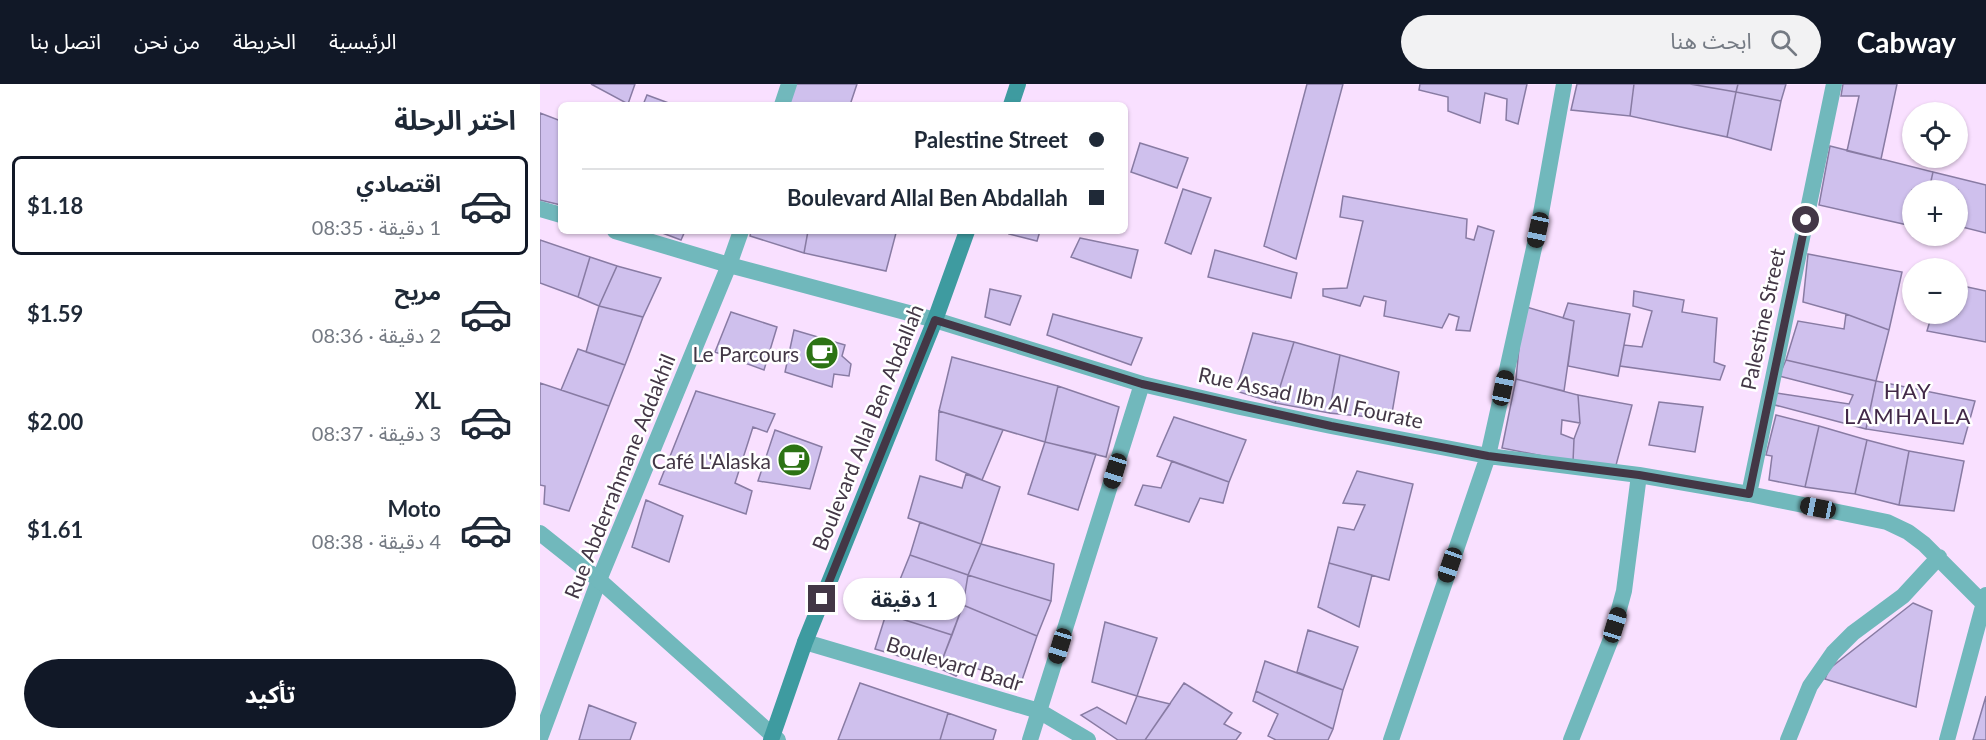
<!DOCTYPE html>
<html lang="ar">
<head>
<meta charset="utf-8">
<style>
  body { margin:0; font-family:Lato,"Noto Sans Arabic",sans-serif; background:#f2f2f3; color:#1f2937; direction:rtl; height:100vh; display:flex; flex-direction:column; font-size:22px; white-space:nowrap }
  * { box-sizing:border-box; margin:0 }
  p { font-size:20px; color:#747a83 }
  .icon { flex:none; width:33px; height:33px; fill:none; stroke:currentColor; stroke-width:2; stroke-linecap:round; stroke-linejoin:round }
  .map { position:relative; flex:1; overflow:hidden; direction:ltr }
  .sheet { display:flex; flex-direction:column; background:#fff; width:540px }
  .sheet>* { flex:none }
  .guide { position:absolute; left:18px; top:18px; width:570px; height:132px; border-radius:9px; box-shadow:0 2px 4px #0004; direction:rtl; display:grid; align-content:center; height:132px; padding:0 24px; background:#fff }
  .controls { position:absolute; left:1362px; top:18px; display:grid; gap:12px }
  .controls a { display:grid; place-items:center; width:66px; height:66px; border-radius:50%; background:#fff; box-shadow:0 2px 4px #0004; font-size:30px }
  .end { position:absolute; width:27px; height:27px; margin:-14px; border:8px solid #433746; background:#fff; box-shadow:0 0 0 3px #fff }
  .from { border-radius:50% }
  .bubble { position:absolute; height:42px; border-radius:21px; background:#fff; box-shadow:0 2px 4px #0004; font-size:20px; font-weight:700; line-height:42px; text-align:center; direction:rtl }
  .car { position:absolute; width:18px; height:36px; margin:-18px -9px; border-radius:8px; box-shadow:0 0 4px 2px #0007; background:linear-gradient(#222 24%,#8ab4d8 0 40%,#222 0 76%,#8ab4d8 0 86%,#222 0) }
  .guide b { display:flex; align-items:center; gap:21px; height:57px; font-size:22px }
  .guide b+b { border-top:2px solid #e0e1e3 }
  .guide i { width:15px; height:15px; background:#1f2937 }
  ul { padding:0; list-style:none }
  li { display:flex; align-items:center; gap:18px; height:99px; margin:0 12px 9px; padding:0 12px; border:3px solid transparent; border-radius:9px }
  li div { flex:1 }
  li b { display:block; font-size:22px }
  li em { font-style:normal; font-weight:700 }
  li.selected { border-color:#111827 }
  li>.icon { width:54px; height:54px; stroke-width:1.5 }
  h2 { padding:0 24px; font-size:27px; line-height:72px }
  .primary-button { display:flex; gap:12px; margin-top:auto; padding:12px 24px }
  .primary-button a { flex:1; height:69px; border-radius:36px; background:#111827; color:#fff; font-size:24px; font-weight:700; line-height:69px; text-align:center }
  header { display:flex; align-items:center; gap:36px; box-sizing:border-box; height:84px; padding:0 30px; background:#111827; color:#fff }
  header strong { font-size:28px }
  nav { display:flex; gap:33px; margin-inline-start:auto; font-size:21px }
  .search { width:420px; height:54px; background:#f2f2f3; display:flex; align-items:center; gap:15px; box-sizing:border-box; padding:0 21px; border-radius:33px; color:#747a83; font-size:22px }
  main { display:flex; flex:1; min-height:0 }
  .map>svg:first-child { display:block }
  .building { fill:#cfc0ed; stroke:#887ba3; stroke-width:1.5 }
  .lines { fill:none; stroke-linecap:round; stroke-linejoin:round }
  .minor { stroke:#71b8bc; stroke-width:16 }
  .tertiary { stroke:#71b8bc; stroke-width:16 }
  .secondary { stroke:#3e9ba0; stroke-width:16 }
  .route { stroke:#433746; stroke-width:8 }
  .labels { text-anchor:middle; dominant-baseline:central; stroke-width:5; stroke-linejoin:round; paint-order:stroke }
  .street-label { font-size:21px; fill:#433746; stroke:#fff }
  .poi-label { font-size:21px; fill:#433746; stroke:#fff; text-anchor:end }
  .neighbourhood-label { font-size:22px; letter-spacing:1.5px; fill:#422948; stroke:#fff }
</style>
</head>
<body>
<header>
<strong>Cabway</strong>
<div class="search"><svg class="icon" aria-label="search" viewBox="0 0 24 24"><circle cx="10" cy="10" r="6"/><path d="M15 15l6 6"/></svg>ابحث هنا</div>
<nav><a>الرئيسية</a><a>الخريطة</a><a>من نحن</a><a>اتصل بنا</a></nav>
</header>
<main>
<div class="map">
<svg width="1446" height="656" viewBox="0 0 1446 656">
  <rect width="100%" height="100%" fill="#f9e0ff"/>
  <!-- building -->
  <path class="building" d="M51 0H95L88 20Z
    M256 0H317L310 21H247Z
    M767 0H803L756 175 724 162Z
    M880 0H987L978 40 966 36 967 15 945 9 940 39 908 27V13L879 6Z
    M1037 0H1094L1090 32 1031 26Z
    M1094 0H1150L1196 8 1187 53 1090 32Z
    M1150 0H1198L1196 8Z
    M1198 0H1246L1241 17 1196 8Z
    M1303 0H1357L1341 75 1307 67 1319 12H1301Z
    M1196 8 1241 17 1231 66 1187 53Z
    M107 11 134 21H103Z
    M0 29 21 37V121L0 116Z
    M600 59 648 74 637 104 591 88Z
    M1290 62 1393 88 1389 106H1372V142L1279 121Z
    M1393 88 1446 101V149L1418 142V106H1389Z
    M643 105 671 114 651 170 625 159Z
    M803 112 927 135 926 154 934 156 938 142 954 147 930 247 916 246 919 233 909 230 902 244 844 232 846 217 824 212 820 222 783 212V205L807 204 823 137 800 133Z
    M117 147H145L141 156Z
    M211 147H268L264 169 210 152Z
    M268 147H350L356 149 346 187 264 169Z
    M470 147H500L497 157 469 150Z
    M540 154 598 166 591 194 531 173Z
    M0 156 50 173 38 213 0 199Z
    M675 166 757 189 751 214 668 193Z
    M1268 170 1362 188 1349 246 1306 230 1263 218Z
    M50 173 77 182 59 222 38 213Z
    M77 182 121 194 103 233 59 222Z
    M1418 201 1446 207V258L1387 247 1392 230H1418Z
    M450 205 481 212 470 241 445 233Z
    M1094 207 1144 216 1142 228 1177 234 1174 278 1185 282 1180 296 1080 282 1084 261 1102 263 1112 227 1093 222Z
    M1028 219 1090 230 1078 292 1028 282 1034 237 1023 234Z
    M59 222 103 233 85 281 46 268Z
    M983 222 1034 237 1024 307 976 295Z
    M191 228 237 243 224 286 175 268Z
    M513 230 602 254 591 281 507 251Z
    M1306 230 1349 246 1336 297 1246 276 1258 237 1304 245Z
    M254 246 305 261 302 272 311 280 309 292 294 290 292 303 245 288Z
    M713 249 754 258 735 319 696 307Z
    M754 258 800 271 789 329 735 319Z
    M38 265 85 281 69 322 21 306Z
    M800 271 859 288 851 335 789 329Z
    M412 273 518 302 505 358 399 327Z
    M1246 276 1336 297 1326 345 1231 320 1236 309 1309 320 1313 311 1239 292Z
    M976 295 1038 311 1040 339 1022 336 1021 350 1034 355 1033 378 962 364Z
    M1336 297 1435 317 1423 360 1326 345Z
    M0 299 69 322 29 427 4 420 5 402 0 401Z
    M518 302 579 323 566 373 505 358Z
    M156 307 235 330 227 348 213 343 195 399 212 407 206 430 119 400Z
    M1038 311 1092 321 1075 385 1033 378 1034 355 1040 339Z
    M1119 318 1163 323 1155 368 1109 361Z
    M399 327 463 346 442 396 396 376Z
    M1236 331 1279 342 1265 403 1229 396 1232 372 1226 371Z
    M634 333 706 356 689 398 617 372Z
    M1279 342 1327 356 1315 410 1265 403Z
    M235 346 282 363 270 405 218 397Z
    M1327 356 1369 367 1359 421 1315 410Z
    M505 358 556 370 538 426 488 410Z
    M1369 367 1424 377 1414 427 1359 421Z
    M632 377 689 398 683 419 660 414 649 438 595 421 603 401 621 404Z
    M817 387 873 400 849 496 789 479 798 443 814 446 825 421 803 419Z
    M426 390 460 403 441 460 368 434 380 392 422 404Z
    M106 416 143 432 129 478 92 463Z
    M380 438 441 460 428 491 370 471Z
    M441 460 514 480 511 517 428 491Z
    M370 471 428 491 423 521 359 498Z
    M789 479 832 491 819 543 778 523Z
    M428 491 511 517 497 552 423 521Z
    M359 498 423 521 412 551 346 530Z
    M1373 519 1392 527 1376 623 1285 595 1289 585Z
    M423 521 497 552 481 599 426 581 416 592 399 584Z
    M346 530 412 551 399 584 335 565Z
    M565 538 617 554 597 612 552 598Z
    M768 546 818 563 803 606 757 588Z
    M725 577 803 606 793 645 716 607Z
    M320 599 408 629 400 656H298Z
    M644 599 692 629 684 640 701 649 696 656H605Z
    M716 607 793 645 788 656H736L728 652 738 630 713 617Z
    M597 612 630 620 605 656H578L541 631 557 623 586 640Z
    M1446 612V656H1433Z
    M49 621 96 639 90 656H39Z
    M408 629 456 646 453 656H400Z"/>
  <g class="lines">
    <!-- minor -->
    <path class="minor" d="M242 21 249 0
      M0 125 21 131
      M75 147 189 181 395 236 602 300 700 323 791 342 948 372 1099 391 1209 410 1347 438 1368 448 1384 460 1446 522
      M1209 410 1294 0
      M265 558 499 627 548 656
      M0 654 59 496 189 181 201 147
      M490 656 602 300
      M851 656 948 372 998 146 1024 0
      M1031 656 1071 555 1084 507 1099 391
      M1248 656 1270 602 1293 569 1313 549 1363 512 1399 473
      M1407 656 1446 511"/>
    <!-- tertiary -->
    <path class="tertiary" d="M0 449 59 496 238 656"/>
    <!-- secondary -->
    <path class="secondary" d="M471 21 478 0
      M231 656 265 558 395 236 427 147"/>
  </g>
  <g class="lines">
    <!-- route -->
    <path class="route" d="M282 515 395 236 602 300 791 342 948 372 1099 391 1209 410 1266 136"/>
  </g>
  <!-- icons -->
  <defs>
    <g id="cafe-disc" transform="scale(1.725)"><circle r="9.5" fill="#2c7314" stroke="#fff"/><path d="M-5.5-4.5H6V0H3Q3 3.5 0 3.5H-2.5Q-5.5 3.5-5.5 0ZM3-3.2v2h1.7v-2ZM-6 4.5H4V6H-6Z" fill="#fff"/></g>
  </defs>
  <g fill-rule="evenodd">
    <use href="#cafe-disc" x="282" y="269"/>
    <use href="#cafe-disc" x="254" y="376"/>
  </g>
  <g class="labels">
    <!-- street labels -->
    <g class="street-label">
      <text transform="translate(1222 235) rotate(-78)">Palestine Street</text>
      <text transform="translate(771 313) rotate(12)">Rue Assad Ibn Al Fourate</text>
      <text transform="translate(327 343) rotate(-68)">Boulevard Allal Ben Abdallah</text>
      <text transform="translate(79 392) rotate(-68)">Rue Abderrahmane Addakhil</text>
      <text transform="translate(415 579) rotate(17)">Boulevard Badr</text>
    </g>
    <!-- poi labels -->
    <g class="poi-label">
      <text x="259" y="269">Le Parcours</text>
      <text x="231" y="376">Café L'Alaska</text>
    </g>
    <!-- neighbourhood labels -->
    <g class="neighbourhood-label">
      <text x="1368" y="306">HAY<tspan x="1368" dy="25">LAMHALLA</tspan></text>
    </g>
  </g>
</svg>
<div class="controls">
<a><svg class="icon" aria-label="locate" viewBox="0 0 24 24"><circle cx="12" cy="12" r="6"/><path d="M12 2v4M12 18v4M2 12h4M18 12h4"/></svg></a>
<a>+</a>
<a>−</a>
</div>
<i class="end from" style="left:1266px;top:136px"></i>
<i class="end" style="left:282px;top:515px"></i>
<div class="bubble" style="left:303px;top:494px;width:123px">1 دقيقة</div>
<i class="car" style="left:998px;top:146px;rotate:192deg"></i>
<i class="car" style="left:963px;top:304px;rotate:12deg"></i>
<i class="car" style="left:575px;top:387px;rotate:197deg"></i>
<i class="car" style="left:1278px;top:424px;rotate:281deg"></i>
<i class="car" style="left:910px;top:481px;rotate:199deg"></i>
<i class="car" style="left:1075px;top:541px;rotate:17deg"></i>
<i class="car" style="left:520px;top:562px;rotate:197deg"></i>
<div class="guide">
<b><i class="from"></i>Palestine Street</b>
<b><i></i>Boulevard Allal Ben Abdallah</b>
</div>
</div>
<section class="sheet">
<h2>اختر الرحلة</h2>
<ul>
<li class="selected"><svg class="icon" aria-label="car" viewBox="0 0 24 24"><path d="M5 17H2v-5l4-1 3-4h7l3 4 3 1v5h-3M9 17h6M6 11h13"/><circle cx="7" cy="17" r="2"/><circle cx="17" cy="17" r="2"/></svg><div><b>اقتصادي</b><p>1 دقيقة · 08:35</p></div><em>$1.18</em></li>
<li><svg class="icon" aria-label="car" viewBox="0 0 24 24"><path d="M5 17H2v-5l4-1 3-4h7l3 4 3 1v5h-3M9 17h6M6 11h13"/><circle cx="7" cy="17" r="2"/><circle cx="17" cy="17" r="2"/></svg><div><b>مريح</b><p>2 دقيقة · 08:36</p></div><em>$1.59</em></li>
<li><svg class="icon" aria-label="car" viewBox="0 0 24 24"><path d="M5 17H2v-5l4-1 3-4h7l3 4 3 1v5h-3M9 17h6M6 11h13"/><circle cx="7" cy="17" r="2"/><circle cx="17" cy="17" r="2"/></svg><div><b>XL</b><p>3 دقيقة · 08:37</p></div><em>$2.00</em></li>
<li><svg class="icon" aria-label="car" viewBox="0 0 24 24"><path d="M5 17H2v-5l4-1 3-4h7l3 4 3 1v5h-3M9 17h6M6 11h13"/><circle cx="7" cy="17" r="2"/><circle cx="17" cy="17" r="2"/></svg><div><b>Moto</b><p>4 دقيقة · 08:38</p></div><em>$1.61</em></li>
</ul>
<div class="primary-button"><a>تأكيد</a></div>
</section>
</main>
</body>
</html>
